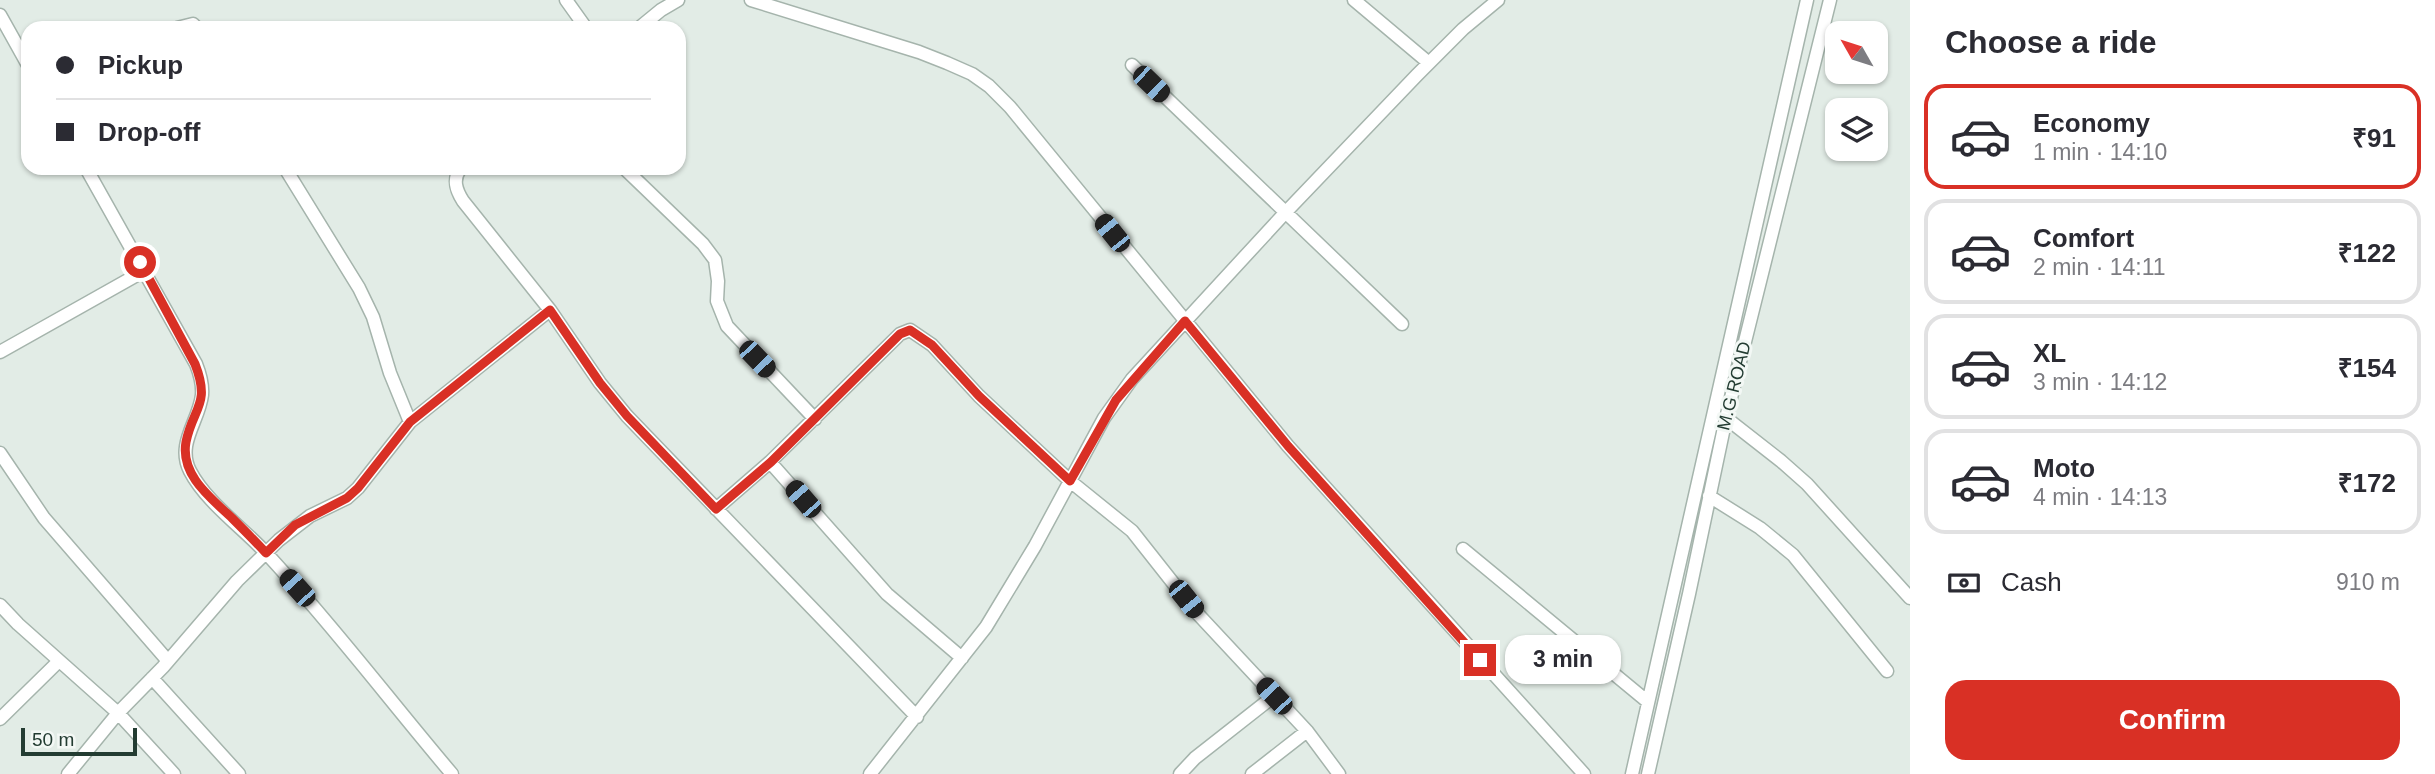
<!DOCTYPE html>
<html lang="en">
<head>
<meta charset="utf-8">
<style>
  body { margin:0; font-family:Arial,sans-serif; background:#f2f2f3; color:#2b2b33; height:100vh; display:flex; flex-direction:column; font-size:26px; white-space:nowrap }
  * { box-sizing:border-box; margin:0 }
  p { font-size:23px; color:#7c7c81 }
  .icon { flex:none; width:38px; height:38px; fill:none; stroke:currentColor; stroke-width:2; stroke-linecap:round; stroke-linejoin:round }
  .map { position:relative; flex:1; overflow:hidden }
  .drawer { display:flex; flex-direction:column; background:#fff; width:525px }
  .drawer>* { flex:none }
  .top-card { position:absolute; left:21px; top:21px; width:665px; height:154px; border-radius:21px; box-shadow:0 2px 5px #0004; display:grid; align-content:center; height:154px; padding:0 35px; background:#fff }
  .needle { width:46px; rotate:309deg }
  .controls { position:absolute; left:1825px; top:21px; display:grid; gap:14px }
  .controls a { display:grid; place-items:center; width:63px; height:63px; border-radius:14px; background:#fff; box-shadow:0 2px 5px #0004; font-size:35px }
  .scale { position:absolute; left:21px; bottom:18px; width:116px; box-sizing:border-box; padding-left:7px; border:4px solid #233c32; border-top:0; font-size:19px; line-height:24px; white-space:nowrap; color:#233c32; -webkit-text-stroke:5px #f3f8f5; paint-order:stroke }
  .end { position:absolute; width:32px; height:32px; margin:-16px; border:9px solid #d93025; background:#fff; box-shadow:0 0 0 4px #fff }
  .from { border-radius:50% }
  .bubble { position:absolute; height:49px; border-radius:21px; background:#fff; box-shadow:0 2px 5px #0004; font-size:23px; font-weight:700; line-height:49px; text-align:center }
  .car { position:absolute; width:21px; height:42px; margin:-21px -10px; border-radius:9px; box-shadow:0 0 5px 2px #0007; background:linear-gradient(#222 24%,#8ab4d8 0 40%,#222 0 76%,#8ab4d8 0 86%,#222 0) }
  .top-card b { display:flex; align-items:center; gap:24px; height:66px; font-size:26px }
  .top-card b+b { border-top:2px solid #e1e1e2 }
  .top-card i { width:18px; height:18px; background:#2b2b33 }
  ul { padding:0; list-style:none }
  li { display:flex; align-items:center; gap:21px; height:105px; margin:0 14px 10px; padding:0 21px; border:4px solid #e1e1e2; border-radius:21px }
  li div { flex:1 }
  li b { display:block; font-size:26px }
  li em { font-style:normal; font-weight:700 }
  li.selected { border-color:#d93025 }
  li>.icon { width:63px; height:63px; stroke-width:1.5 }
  h2 { padding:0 35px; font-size:32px; line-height:84px }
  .pay { display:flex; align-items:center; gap:18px; height:77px; padding:0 35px; font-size:26px }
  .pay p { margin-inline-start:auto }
  .button { display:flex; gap:14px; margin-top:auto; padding:14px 35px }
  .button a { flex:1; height:80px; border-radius:21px; background:#d93025; color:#fff; font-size:28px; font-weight:700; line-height:80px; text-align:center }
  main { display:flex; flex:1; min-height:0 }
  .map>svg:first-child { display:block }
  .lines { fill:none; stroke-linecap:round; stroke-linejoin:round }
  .street-casing { stroke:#a5b4ac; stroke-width:15 }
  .street { stroke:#fff; stroke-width:12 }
  .route { stroke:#d93025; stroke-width:9 }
  .labels { text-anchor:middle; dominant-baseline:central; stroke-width:6; stroke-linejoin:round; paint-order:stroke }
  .street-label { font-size:18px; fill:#233c32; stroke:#f3f8f5 }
</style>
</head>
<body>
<main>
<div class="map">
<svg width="1910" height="774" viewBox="0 0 1910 774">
  <rect width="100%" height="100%" fill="#e2ece6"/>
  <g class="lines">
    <!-- street casing -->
    <g class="street-casing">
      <path id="street" d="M566 0 586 28
        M751 0 919 52 947 63 972 74 989 86 1010 107 1288 446 1584 774
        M1354 0 1429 63
        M0 15 28 65
        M177 28 193 24 197 28
        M639 28 661 10 678 0
        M1132 65 1402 324
        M86 168 196 364C200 374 203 383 202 395 199 421 176 444 190 471 206 502 243 528 266 553 332 624 390 701 452 774
        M285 168 359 288 373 317 390 373 410 422
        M461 168C452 179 456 190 463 201L550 310 600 383 627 416 917 717
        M624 168 703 244 715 260 718 281 717 301 727 326 815 419
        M0 352 144 271
        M1726 418 1781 461 1807 484 1910 598
        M0 453 44 518 168 661
        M770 462 887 594 962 658
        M1709 496 1760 528 1793 555 1887 671
        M716 509 770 462 900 334 910 330 932 345 979 396 1070 481 1132 531 1196 612 1307 731 1339 774
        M1463 549 1648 702
        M0 605 18 624 118 713 174 774
        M152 678 239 774
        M0 719 59 661
        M68 774 118 713 163 667 237 581 279 540 310 516 347 498 358 488 410 422 550 310
        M870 774 986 627 1035 546 1104 418 1132 379 1284 214 1417 75 1463 29 1498 0
        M1180 774 1195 758 1274 696
        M1252 774 1307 731
        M1632 774 1807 0
        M1648 774 1689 594 1726 418 1830 0"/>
    </g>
    <!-- street -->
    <use href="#street" class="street"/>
  </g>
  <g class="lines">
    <!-- route -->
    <path class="route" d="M140 262 195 364C211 405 193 407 186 442 180 475 211 498 232 518 243 529 255 541 266 553L295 525 347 498 358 488 410 422 550 310 600 383 627 416 716 509 771 462 900 334 910 330 932 345 979 396 1070 481 1116 400 1185 321 1288 446 1480 660"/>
  </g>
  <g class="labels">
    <!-- street labels -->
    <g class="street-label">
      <text transform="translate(1734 386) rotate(-76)">M.G ROAD</text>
    </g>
  </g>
</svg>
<div class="controls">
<a><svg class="needle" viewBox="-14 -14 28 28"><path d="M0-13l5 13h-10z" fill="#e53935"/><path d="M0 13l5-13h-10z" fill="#7c7c81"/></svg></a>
<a><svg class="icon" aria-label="layers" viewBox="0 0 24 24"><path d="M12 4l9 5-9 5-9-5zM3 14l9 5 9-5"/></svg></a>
</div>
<div class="scale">50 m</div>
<i class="end from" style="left:140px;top:262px"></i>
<i class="end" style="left:1480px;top:660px"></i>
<div class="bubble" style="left:1505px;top:635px;width:116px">3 min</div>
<i class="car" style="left:1151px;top:84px;rotate:134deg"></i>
<i class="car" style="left:1112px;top:233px;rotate:321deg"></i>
<i class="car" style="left:757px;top:359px;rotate:136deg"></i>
<i class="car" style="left:803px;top:499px;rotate:319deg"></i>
<i class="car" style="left:297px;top:588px;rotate:318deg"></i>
<i class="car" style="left:1186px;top:599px;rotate:141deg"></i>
<i class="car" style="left:1274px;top:696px;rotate:317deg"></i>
<div class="top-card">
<b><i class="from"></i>Pickup</b>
<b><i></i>Drop-off</b>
</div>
</div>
<section class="drawer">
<h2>Choose a ride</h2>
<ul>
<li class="selected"><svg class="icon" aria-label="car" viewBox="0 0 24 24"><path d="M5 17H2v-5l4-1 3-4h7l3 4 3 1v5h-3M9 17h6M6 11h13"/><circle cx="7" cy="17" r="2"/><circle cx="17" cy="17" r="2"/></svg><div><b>Economy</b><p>1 min · 14:10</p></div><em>₹91</em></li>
<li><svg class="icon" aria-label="car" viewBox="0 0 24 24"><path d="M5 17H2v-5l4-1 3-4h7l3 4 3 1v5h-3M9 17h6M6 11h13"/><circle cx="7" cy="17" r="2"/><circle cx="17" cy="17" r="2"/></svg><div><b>Comfort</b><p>2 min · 14:11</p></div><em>₹122</em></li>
<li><svg class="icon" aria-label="car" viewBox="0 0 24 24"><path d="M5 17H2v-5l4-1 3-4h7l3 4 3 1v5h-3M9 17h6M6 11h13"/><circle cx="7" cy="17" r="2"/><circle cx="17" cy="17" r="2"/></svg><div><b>XL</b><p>3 min · 14:12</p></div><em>₹154</em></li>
<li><svg class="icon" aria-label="car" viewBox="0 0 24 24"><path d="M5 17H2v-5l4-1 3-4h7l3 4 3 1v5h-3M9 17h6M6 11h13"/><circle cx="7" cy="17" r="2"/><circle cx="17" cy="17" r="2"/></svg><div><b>Moto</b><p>4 min · 14:13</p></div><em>₹172</em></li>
</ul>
<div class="pay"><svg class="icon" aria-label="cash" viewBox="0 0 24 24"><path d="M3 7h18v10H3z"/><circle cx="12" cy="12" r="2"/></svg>Cash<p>910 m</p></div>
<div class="button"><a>Confirm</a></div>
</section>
</main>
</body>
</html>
